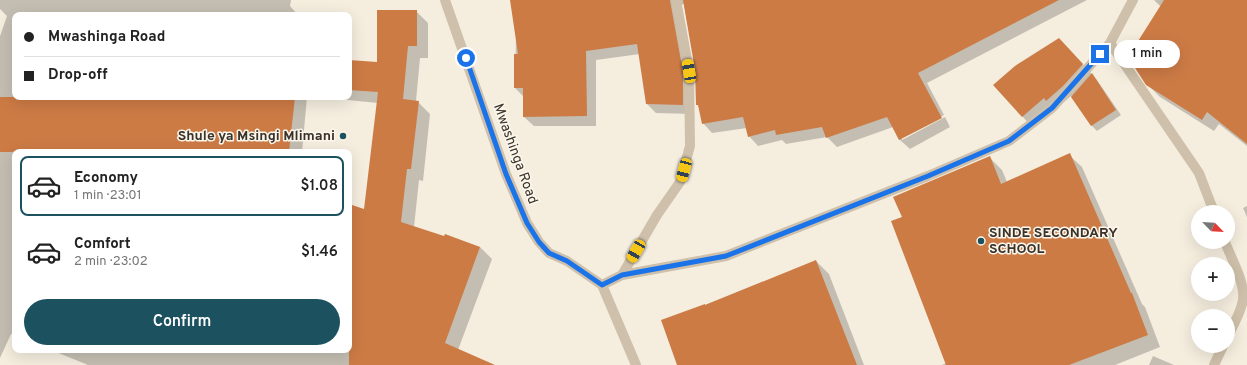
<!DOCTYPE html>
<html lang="en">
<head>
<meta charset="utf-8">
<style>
  body { margin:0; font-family:Overpass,sans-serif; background:#f6f6f6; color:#222; height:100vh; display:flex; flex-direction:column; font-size:15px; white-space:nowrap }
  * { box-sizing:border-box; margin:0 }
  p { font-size:13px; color:#767676 }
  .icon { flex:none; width:22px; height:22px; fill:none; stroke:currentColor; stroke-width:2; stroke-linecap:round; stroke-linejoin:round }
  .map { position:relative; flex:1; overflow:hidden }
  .panel { position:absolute; left:12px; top:149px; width:340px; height:204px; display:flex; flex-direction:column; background:#fff; border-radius:8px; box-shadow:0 4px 16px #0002 }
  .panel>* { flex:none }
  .banner { position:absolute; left:12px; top:12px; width:340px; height:88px; border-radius:8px; box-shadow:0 4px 16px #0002; display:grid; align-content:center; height:88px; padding:0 12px; background:#fff }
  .needle { width:26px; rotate:115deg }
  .fabs { position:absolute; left:1191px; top:205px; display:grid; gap:8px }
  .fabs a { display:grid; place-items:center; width:44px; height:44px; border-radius:50%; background:#fff; box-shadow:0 4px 16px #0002; font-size:20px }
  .end { position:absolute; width:18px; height:18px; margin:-9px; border:5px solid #1a73e8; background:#fff; box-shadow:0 0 0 2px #fff }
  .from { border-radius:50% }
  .bubble { position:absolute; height:28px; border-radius:14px; background:#fff; box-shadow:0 4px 16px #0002; font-size:13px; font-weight:600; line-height:28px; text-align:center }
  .car { position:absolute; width:12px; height:24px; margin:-12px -6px; border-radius:5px; box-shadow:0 0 3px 1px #0007; background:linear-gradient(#f5c518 24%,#345 0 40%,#f5c518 0 76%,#345 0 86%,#f5c518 0) }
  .banner b { display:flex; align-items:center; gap:14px; height:38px; font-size:15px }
  .banner b+b { border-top:1px solid #e0e0e0 }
  .banner i { width:10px; height:10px; background:#222 }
  ul { padding:7px 0 0; list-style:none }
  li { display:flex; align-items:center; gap:12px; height:60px; margin:0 8px 6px; padding:0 4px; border:2px solid transparent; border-radius:8px }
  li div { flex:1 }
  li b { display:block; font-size:15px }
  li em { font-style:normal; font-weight:600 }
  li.selected { border-color:#1c5160 }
  li>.icon { width:36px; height:36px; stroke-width:1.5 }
  .button { display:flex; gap:8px; margin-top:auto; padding:8px 12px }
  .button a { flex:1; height:46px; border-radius:24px; background:#1c5160; color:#fff; font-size:16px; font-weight:600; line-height:46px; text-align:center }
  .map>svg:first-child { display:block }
  .shadow { fill:#0003 }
  .building { fill:#cd7b45 }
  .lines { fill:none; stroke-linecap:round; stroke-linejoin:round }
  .minor { stroke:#cec0aa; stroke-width:10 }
  .route { stroke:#1a73e8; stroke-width:5 }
  .poi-dot { fill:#1c5160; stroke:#fbf7ec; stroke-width:1.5 }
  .labels { text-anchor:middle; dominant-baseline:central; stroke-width:3; stroke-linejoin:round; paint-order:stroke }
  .poi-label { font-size:14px; font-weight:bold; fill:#3b322a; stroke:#fbf7ec; text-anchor:end }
  .street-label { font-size:14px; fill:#3b322a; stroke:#fbf7ec }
</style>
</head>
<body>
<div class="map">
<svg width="1247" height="365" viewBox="0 0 1247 365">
  <rect width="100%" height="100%" fill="#f5eedf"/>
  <!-- shadow -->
  <path class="shadow" d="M0 0H291L290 6 298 15H15V97H307L302 152H15V335L11 334 0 358V36L7 16 0 9Z
    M511 0H1087L927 83 944 115 902 138V140L945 117 950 127 910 149 900 140 893 127 837 147 827 137 786 144 782 140 758 146 749 136 747 128 712 133 703 123 700 107 697 105 696 70 684 4 681 5 692 114 656 113 647 104 640 54 596 60V126H534L524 117V97L515 88 516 32Z
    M1154 0H1247V52L1162 8Z
    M416 11 428 23V58H420L416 101 418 102 430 114 423 181 419 180 414 227 444 237 445 235 480 247 492 259 458 350 494 365H88L51 350H349V205L365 211 378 103 317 97H349V61L378 63Z
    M1068 48 1097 80 1121 115 1097 131 1092 126 1071 96 1056 109 1031 126 995 86Z
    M1147 84 1247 90V146L1219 124 1214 131 1160 97Z
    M1069 155 1082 167 1142 304 1145 307 1160 347 1115 365H942L946 363 903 218 990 158 1002 170 1007 182Z
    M1247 206V217L1243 208Z
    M816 261 829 274 864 365H678L705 305Z
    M1153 356 1174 365H1149Z"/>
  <!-- building -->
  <path class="building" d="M510 0H670L683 72V105L646 104 637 44 586 51 587 116 523 117V88H514V54H518Z
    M683 0H1059L918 73 942 118 899 140 887 117 826 138 822 127 776 135 775 130 748 137 743 117 702 124 698 105H696L695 70Z
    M1164 0H1247V144L1207 112 1202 120 1146 85 1128 57Z
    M377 10H417V46H408L403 99 419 101 411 169H407L401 222 444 236 445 234 480 247 445 343 495 365H349V204L364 209 378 92 349 90V60L377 62Z
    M1059 38 1083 64 1063 86 1046 101 1044 98 1022 117 993 85 1015 66Z
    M1092 73 1116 110 1091 126 1071 97Z
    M0 97H295L289 152H0Z
    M1070 153 1131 293H1132L1148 335 1069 365H946L891 221 902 217 893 197 990 156 1001 184Z
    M816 260 857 365H677L661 320 705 304V305Z"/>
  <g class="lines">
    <!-- minor -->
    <path class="minor" d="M445 0 506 174 527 223 539 242 549 253 567 261 602 285
      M1110 43 1199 173 1214 212
      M1225 242C1231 258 1245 282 1243 299 1242 310 1233 326 1228 336
      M622 275 726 256 928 176 1009 141 1052 108 1110 43 1133 0
      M602 285 622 275 657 215 680 182 690 146 689 71 676 0
      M602 285 636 365
      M1214 365 1223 346"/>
  </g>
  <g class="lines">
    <!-- route -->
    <path class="route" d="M466 58 506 174 527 223 539 242 549 253 567 261 602 285 622 275 726 256 928 176 1009 141 1052 108 1100 54"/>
  </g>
  <!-- markers -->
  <g class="poi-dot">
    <circle cx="343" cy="136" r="4"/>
    <circle cx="981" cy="241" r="4"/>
  </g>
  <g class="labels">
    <!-- poi labels -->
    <g class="poi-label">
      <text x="335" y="136">Shule ya Msingi Mlimani</text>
      <text x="989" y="233" text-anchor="start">SINDE SECONDARY<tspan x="989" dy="16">SCHOOL</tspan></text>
    </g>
    <!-- street labels -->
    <g class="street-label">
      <text transform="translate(515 154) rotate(70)">Mwashinga Road</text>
    </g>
  </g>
</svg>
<div class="fabs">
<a><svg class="needle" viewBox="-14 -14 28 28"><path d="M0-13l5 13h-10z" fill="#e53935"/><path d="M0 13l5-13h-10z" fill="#767676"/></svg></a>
<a>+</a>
<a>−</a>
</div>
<i class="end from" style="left:466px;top:58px"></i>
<i class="end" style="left:1100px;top:54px"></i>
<div class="bubble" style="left:1114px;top:40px;width:66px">1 min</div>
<i class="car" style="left:689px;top:71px;rotate:350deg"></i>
<i class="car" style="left:684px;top:170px;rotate:195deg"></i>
<i class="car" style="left:636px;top:251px;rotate:210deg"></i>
<div class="banner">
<b><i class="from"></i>Mwashinga Road</b>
<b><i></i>Drop-off</b>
</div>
<section class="panel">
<ul>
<li class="selected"><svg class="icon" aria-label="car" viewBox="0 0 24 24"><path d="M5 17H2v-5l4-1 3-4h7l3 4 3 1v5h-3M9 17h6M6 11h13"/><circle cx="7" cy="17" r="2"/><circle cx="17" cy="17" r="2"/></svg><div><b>Economy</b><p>1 min · 23:01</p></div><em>$1.08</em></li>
<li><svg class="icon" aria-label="car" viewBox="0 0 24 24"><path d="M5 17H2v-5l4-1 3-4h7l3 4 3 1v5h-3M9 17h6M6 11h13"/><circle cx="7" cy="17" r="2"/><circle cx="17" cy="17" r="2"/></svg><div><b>Comfort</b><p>2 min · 23:02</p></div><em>$1.46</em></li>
</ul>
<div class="button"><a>Confirm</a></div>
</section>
</div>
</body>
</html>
